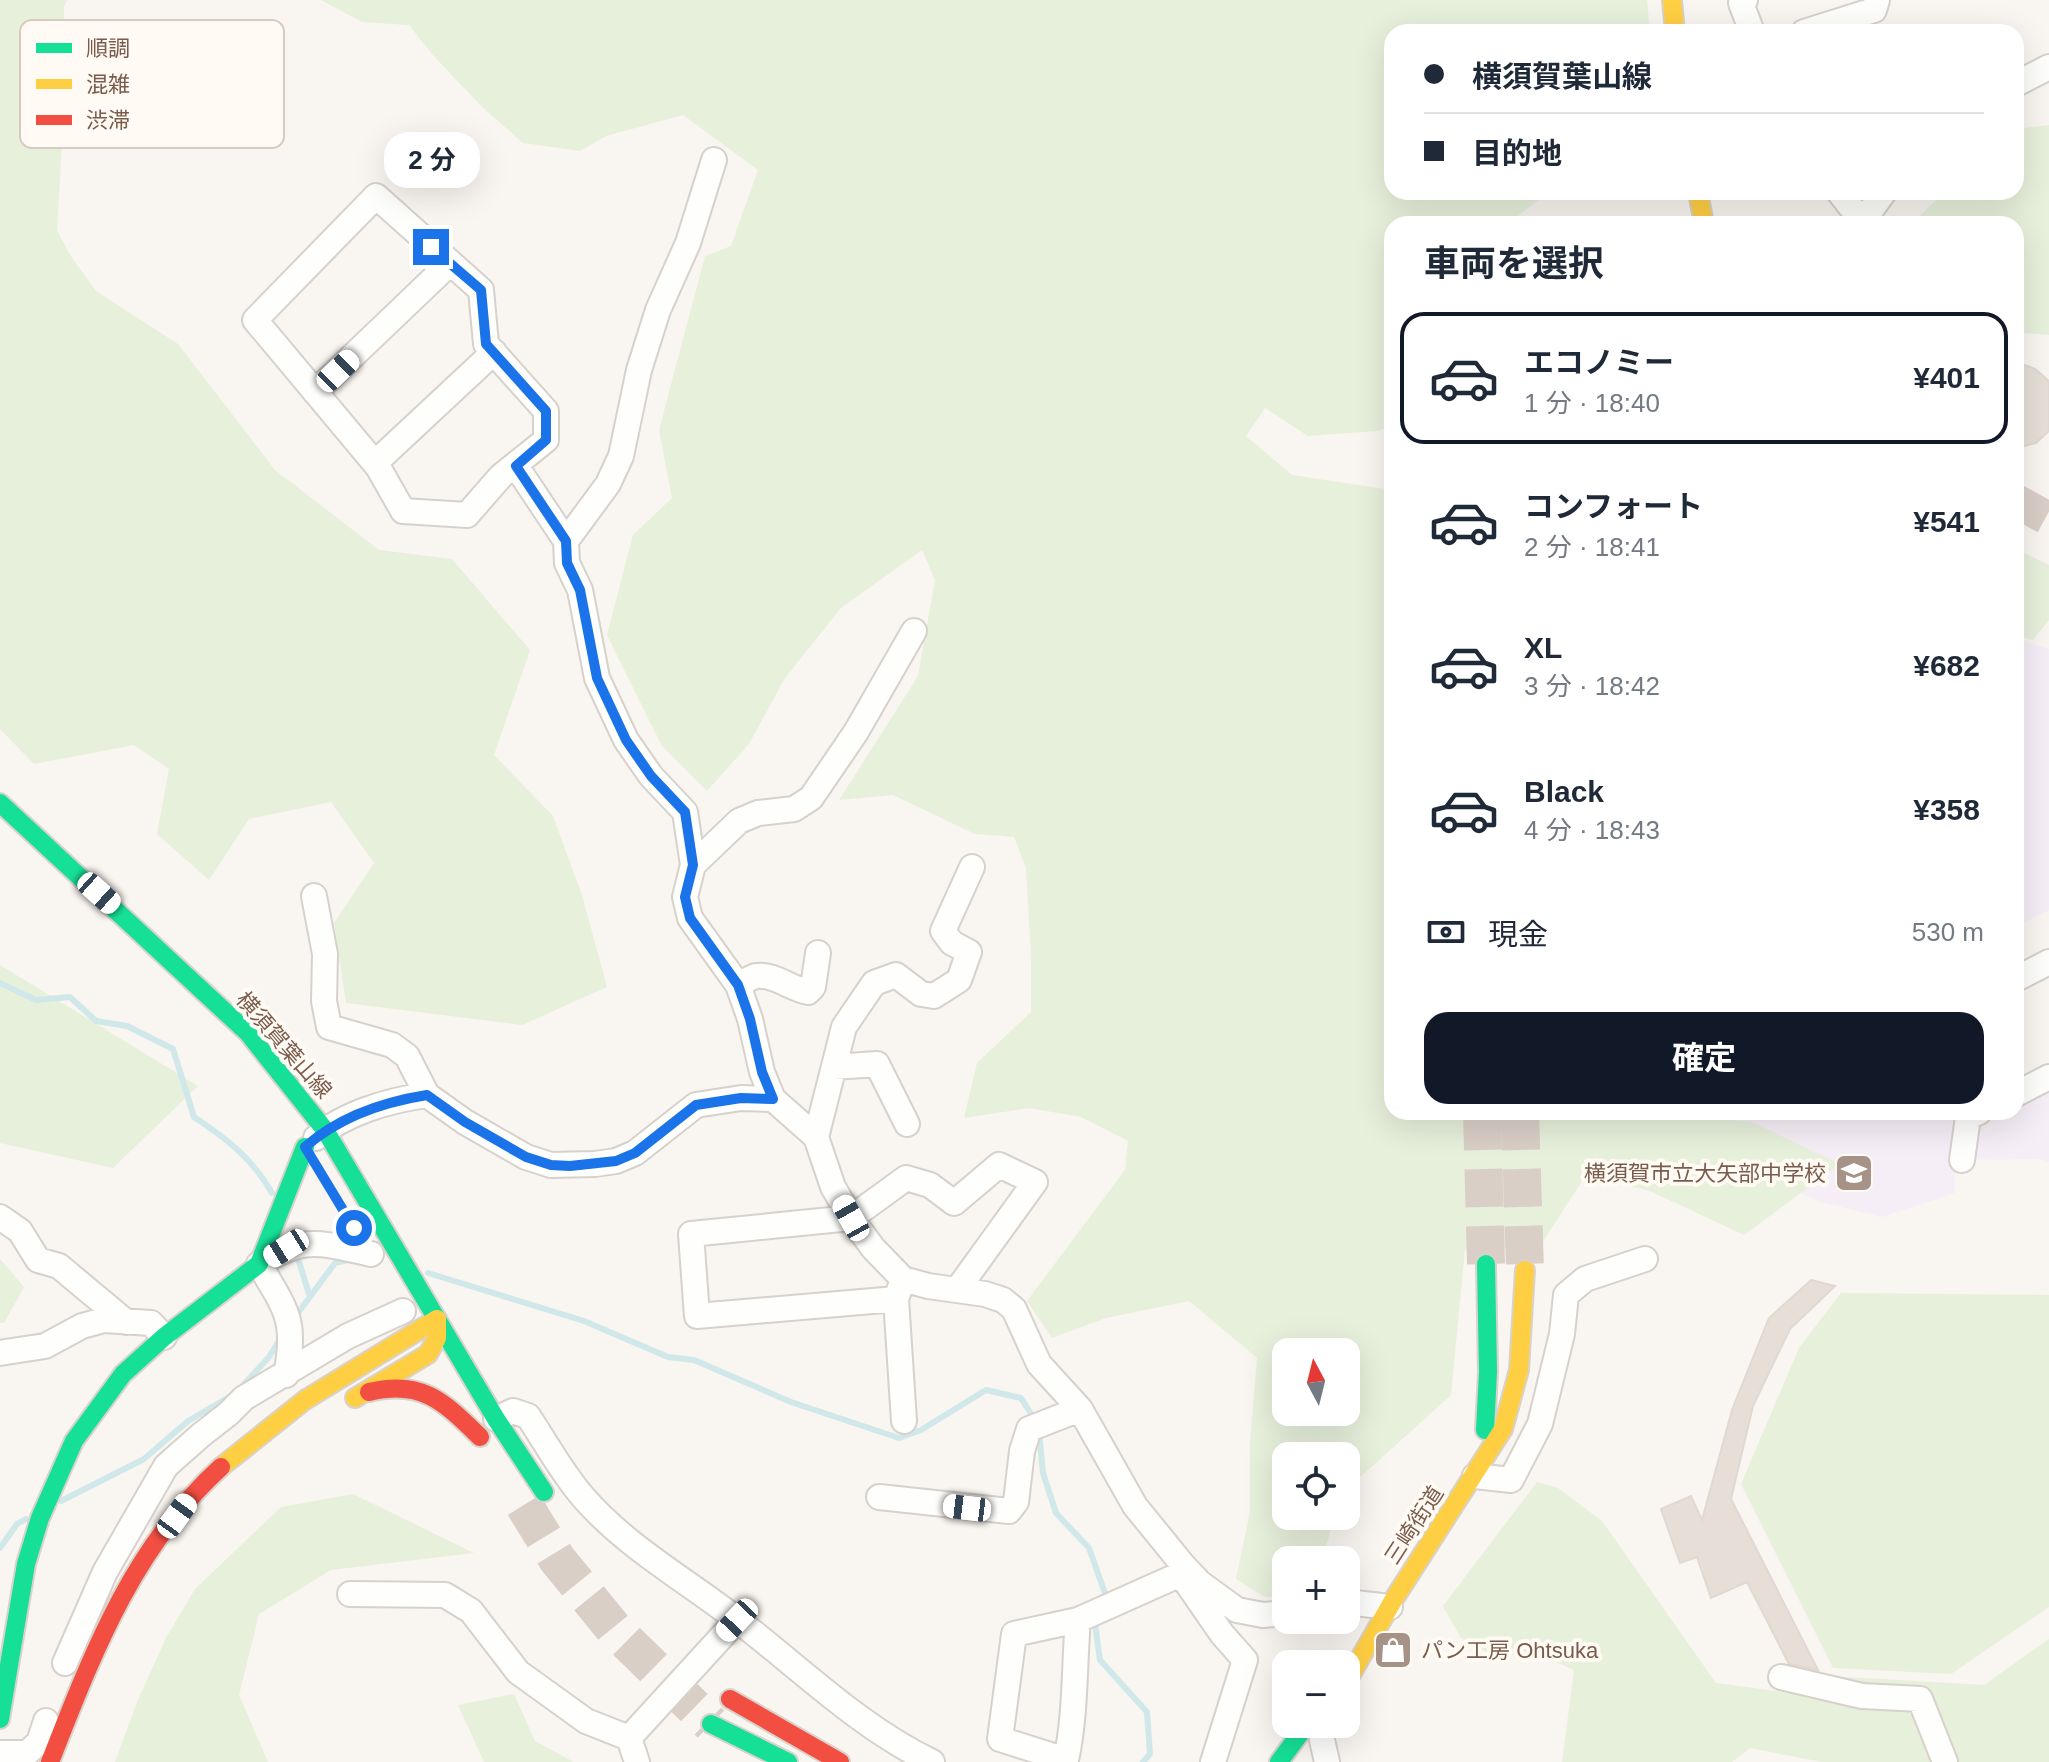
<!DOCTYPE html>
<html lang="ja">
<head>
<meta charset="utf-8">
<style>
  body { margin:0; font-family:Arial,"Noto Sans JP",sans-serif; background:#f6f6f7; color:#1f2937; height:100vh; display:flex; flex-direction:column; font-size:30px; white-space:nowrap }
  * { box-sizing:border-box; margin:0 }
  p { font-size:26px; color:#747a83 }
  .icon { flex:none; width:44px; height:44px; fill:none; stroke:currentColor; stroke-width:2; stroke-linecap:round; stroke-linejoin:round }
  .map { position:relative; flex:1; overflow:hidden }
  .panel { position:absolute; left:1384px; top:216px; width:640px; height:904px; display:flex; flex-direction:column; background:#fff; border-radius:24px; box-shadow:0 8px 32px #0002 }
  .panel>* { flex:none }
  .guide { position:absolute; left:1384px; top:24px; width:640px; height:176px; border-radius:24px; box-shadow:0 8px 32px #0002; display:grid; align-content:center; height:176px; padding:0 40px; background:#fff }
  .needle { width:52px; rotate:353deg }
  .tools { position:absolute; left:1272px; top:1338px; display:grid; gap:16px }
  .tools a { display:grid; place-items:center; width:88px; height:88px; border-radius:16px; background:#fff; box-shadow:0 8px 32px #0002; font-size:40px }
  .end { position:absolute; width:36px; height:36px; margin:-18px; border:10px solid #1a73e8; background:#fff; box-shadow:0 0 0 4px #fff }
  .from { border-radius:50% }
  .bubble { position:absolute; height:56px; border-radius:24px; background:#fff; box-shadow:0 8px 32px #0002; font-size:26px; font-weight:700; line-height:56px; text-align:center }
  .car { position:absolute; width:24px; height:48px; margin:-24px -12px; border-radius:10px; box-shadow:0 0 6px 2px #0007; background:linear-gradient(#fff 24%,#345 0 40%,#fff 0 76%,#345 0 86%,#fff 0) }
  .guide b { display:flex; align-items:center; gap:28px; height:76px; font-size:30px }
  .guide b+b { border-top:2px solid #e0e1e3 }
  .guide i { width:20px; height:20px; background:#1f2937 }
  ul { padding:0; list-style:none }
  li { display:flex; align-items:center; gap:24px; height:132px; margin:0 16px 12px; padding:0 24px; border:4px solid transparent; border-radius:24px }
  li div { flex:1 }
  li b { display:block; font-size:30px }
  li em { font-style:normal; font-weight:700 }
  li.current { border-color:#111827 }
  li>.icon { width:72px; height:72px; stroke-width:1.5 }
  h2 { padding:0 40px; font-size:36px; line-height:96px }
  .pay { display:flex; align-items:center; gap:20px; height:88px; padding:0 40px; font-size:30px }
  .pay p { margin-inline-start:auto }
  .cta { display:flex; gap:16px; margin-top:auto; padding:16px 40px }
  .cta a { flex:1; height:92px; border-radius:24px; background:#111827; color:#fff; font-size:32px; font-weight:700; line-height:92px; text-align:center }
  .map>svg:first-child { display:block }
  .education { fill:#f6eef6 }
  .green { fill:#e7f0db; fill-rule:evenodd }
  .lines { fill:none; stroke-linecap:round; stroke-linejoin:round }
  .stream { stroke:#d0e8ea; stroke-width:6 }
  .building { fill:#e6ded7; stroke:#e2d8d2; stroke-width:2 }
  .secondary-tunnel { stroke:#d9cfc7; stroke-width:34; stroke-dasharray:34 17; stroke-linecap:butt }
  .primary-tunnel { stroke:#d9cfc7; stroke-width:38; stroke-dasharray:38 19; stroke-linecap:butt }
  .street-casing { stroke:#d7d1cb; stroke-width:28 }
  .fast-casing { stroke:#d9d2cb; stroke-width:22 }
  .slow-casing { stroke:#d9d2cb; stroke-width:22 }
  .jam-casing { stroke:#d9d2cb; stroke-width:22 }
  .street { stroke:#fefefd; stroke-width:24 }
  .fast { stroke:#16e098; stroke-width:18 }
  .slow { stroke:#ffcf43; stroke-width:18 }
  .jam { stroke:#f24e42; stroke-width:18 }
  .route { stroke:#1a73e8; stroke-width:10 }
  .labels { text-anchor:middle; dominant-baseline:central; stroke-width:8; stroke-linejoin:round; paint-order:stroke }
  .street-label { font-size:22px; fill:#7a5c4d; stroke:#fffaf3 }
  .poi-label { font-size:22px; fill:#7a5c4d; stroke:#fffaf3; text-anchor:end }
  .key { fill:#fffaf3; stroke:#d7cbc1; stroke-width:2 }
  .key-label { font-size:22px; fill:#7a5c4d }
</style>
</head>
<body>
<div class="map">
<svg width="2049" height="1762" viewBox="0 0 2049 1762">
  <rect width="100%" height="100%" fill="#f9f5f0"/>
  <!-- education -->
  <path class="education" d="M2016 638 2049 649V910L2016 927Z
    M2049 1090V1162L2040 1159 1966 1160 1973 1129 2006 1112H2016V1107Z
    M1640 1112H1962L1954 1153 1955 1193 1882 1217 1821 1202 1696 1149Z"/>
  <!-- green -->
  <path class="green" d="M0 0H67L64 7 62 143 57 230 70 255 96 291 178 344 275 470 379 550 452 559 530 650 494 755 553 816 582 895 607 987 522 1025 346 1003 334 923 374 863 331 802 249 819 209 880 157 834 169 769 134 745 34 764 0 729Z
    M321 0H1647L1650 32H1392V192H1548L1508 224H1392V426L1377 431 1308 436 1265 408 1246 436 1292 475 1392 490V1112H1697L1706 1118 1752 1122 1840 1164 1744 1235 1650 1191 1586 1175 1540 1246 1465 1249 1451 1395 1346 1490V1456H1286V1516H1335L1322 1560H1286V1596L1265 1597 1236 1579 1250 1512V1442L1257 1358 1189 1301 1106 1318 1052 1338 1027 1301 1125 1170 1128 1141 1081 1117 1029 1108 964 1118 977 1063 1031 1012V957L1026 868 1014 837 975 834 893 795 839 800 918 676 935 580 922 550 841 608 785 678 749 744 707 791 662 746 607 635 633 535 672 498 659 430 705 256 731 246 758 170 683 115 606 136 580 151 523 143 481 106 432 54 409 25 362 22ZM1286 1352H1346V1412H1286Z
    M2049 125V335L2016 332V224H1911L1945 192H2016V129Z
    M2016 549 2049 565V620L2033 640 2016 635Z
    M0 965 198 1086 113 1168 0 1143Z
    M0 1259 24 1287 4 1323H0Z
    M1841 1293 2049 1295V1607L1951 1674 1833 1668 1741 1484 1799 1348Z
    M1537 1482 1558 1488 1602 1521 1716 1683 1791 1693 1830 1676 1984 1685 2049 1639V1762H1822L1750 1748 1732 1762H1562L1574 1670 1549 1659 1487 1652 1461 1638 1443 1606Z
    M353 1494 474 1553 331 1570 259 1614 239 1695 268 1762H115L137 1702 166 1638 195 1589 281 1507Z
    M514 1694 535 1741 574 1762H484L458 1705Z"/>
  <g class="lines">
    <!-- stream -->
    <path class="stream" d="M0 983 36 1000 70 997 96 1021 127 1026 173 1049 194 1117C226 1138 253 1159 272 1193
      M296 1252 309 1294
      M428 1273 584 1321 668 1357 694 1360 791 1402 899 1438 921 1430 986 1390 1021 1398 1036 1422
      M295 1317 335 1263 352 1259
      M1039 1432 1043 1473 1056 1513 1089 1548 1107 1599 1105 1602
      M61 1501 144 1459 188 1421 236 1393 269 1357 282 1336
      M0 1548 17 1524 26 1519
      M1097 1620 1095 1624 1100 1660 1147 1712 1150 1754 1143 1762"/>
  </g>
  <!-- building -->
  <path class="building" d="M2016 362 2035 369 2049 381V431L2036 443 2016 448Z
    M1811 1280 1835 1286 1790 1329 1753 1406 1731 1499 1818 1670 1789 1664 1747 1582 1711 1598 1697 1557 1680 1563 1661 1509 1691 1496 1702 1520 1732 1410 1769 1318Z"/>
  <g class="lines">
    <!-- secondary-tunnel -->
    <path class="secondary-tunnel" d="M2016 501 2049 519"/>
    <!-- primary-tunnel -->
    <path class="primary-tunnel" d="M1482 1112 1486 1264
      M1520 1112 1525 1270
      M524 1505 557 1559 614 1629 711 1724"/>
    <!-- street casing -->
    <g class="street-casing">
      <path id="street" d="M1745 0 1741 3 1752 32
        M1804 32 1874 10 1877 0
        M2016 84 2049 67
        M1839 192 1862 221
        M376 196 481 290 486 344 546 411V440L501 476 467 515 403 511 378 467 255 320Z
        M1861 224 1884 192
        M315 392 449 264
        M375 463 494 352
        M516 466 566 541 567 563 580 590 597 678 626 740 651 776 685 812 693 865 685 897 690 918 738 985 750 1019 762 1072 773 1099 816 1137 833 1187 851 1218 873 1248 903 1279 928 1286 985 1294 1003 1300 1014 1309 1039 1364 1080 1409 1135 1506 1183 1565 1200 1583 1237 1610 1263 1615 1286 1613
        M566 541 608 484 621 456 639 370 658 310 688 243 714 160
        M693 865 739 821 758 813 794 809 811 798 856 732 914 631
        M314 896 325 954 324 1001 329 1027 392 1045 407 1056 427 1095 465 1122 526 1157 551 1165 595 1164 616 1161 635 1153 696 1105 741 1098 773 1099
        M2016 979 2049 962
        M738 985C743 983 751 977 756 976 773 973 791 989 808 992L813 987 818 953
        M834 1067 877 1064 907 1124
        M2016 1094 2049 1077
        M816 1137 844 1027 874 983 896 975 921 994 934 996 959 980 969 952 952 943 943 931 972 867
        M316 1138C344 1113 390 1100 427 1095
        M1962 1160 1968 1117 1979 1112
        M0 1217 20 1231 38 1260 59 1266 126 1322
        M901 1285 896 1299 904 1421
        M896 1299 697 1316 691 1234 851 1218 906 1178 930 1185 954 1203 999 1165 1035 1182 957 1290
        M0 1353 45 1346 82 1326 104 1320 151 1323 164 1337
        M286 1375C297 1320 286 1310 259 1264 306 1235 319 1243 371 1254
        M496 1419 513 1411 528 1416C546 1443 562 1473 583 1497 627 1548 688 1581 740 1622 802 1670 861 1728 932 1762
        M1475 1476 1511 1480 1540 1424 1562 1334 1566 1295 1585 1279 1645 1259
        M879 1497 1009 1511 1016 1502 1022 1451 1029 1429 1080 1409
        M1182 1576 1222 1634 1245 1660 1213 1762
        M350 1594 445 1595 471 1611 518 1672 586 1721 629 1738 637 1762
        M1346 1602 1390 1607
        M1078 1620C1074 1666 1076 1714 1066 1760L1000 1739 1014 1634 1078 1620 1181 1574 1183 1565
        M65 1663 105 1572 166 1466 201 1435 228 1414 244 1398 348 1336 403 1311
        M1781 1677 1862 1696 1920 1699 1945 1762
        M629 1738 737 1620
        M1322 1740 1327 1762
        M0 1753H27L39 1742 46 1721"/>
    </g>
    <!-- fast casing -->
    <g class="fast-casing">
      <path id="fast" d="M0 803 248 1033 325 1130 496 1419 544 1492
        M1485 1430 1488 1372 1486 1264
        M0 1719 26 1564 40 1518 74 1441 123 1374 164 1337 259 1264 305 1147
        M711 1724 788 1762
        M1279 1762 1307 1724"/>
    </g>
    <!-- slow casing -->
    <g class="slow-casing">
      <path id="slow" d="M1672 0 1675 32
        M1698 192 1704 224
        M221 1467 305 1400 437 1319V1338L428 1354 355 1398
        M1346 1683 1394 1599 1503 1429 1519 1370 1525 1270"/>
    </g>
    <!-- jam casing -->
    <g class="jam-casing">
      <path id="jam" d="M369 1392C422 1379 444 1402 480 1437
        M730 1699 840 1762
        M50 1762C93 1653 132 1548 221 1467"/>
    </g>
    <!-- street -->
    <use href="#street" class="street"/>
    <!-- fast -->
    <use href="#fast" class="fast"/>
    <!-- slow -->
    <use href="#slow" class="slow"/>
    <!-- jam -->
    <use href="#jam" class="jam"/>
  </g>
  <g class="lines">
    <!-- route -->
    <path class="route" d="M354 1228 305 1147C339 1117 383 1102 427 1095L465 1122 526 1157 551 1165 570 1166 616 1161 635 1153 696 1105 741 1098 773 1099 762 1072 750 1019 738 985 690 918 685 897 693 865 685 812 651 776 626 740 597 678 580 590 567 563 566 541 516 466 546 440V411L486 344 481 290 431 247"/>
  </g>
  <!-- icons -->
  <defs>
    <g id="school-square" transform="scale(2)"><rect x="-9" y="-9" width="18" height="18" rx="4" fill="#a69286" stroke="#fffaf3"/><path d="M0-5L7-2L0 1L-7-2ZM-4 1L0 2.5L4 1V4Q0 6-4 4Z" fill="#fff"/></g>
    <g id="shop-square" transform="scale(2)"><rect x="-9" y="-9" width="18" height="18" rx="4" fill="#a69286" stroke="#fffaf3"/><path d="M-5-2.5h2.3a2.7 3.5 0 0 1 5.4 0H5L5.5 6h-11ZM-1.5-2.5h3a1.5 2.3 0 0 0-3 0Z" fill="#fff"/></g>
  </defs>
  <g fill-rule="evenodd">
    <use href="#school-square" x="1854" y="1173"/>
    <use href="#shop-square" x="1393" y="1650"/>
  </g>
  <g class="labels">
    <!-- street labels -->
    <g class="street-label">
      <text transform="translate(284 1045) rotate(49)">横須賀葉山線</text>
      <text transform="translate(1414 1525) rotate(-57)">三崎街道</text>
    </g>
    <!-- poi labels -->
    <g class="poi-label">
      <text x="1826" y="1173">横須賀市立大矢部中学校</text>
      <text x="1421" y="1650" text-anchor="start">パン工房 Ohtsuka</text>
    </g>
  </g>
  <!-- legend -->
  <rect x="20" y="20" width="264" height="128" rx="12" class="key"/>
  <rect x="36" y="43" width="36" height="10" fill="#16e098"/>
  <rect x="36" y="79" width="36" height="10" fill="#ffcf43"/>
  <rect x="36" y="115" width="36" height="10" fill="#f24e42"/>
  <g class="key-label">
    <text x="86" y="56">順調</text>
    <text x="86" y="92">混雑</text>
    <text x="86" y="128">渋滞</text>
  </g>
</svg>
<div class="tools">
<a><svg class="needle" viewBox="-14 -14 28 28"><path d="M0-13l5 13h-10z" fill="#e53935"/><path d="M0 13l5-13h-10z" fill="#747a83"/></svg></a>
<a><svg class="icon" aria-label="locate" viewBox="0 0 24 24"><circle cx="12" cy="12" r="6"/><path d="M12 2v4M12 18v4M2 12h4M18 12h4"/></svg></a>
<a>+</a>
<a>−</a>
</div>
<i class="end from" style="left:354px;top:1228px"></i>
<i class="end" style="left:431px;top:247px"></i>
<div class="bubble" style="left:384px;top:132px;width:96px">2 分</div>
<i class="car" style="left:338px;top:371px;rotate:46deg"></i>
<i class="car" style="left:99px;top:893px;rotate:132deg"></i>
<i class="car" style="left:851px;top:1218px;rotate:331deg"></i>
<i class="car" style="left:286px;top:1248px;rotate:238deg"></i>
<i class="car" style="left:967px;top:1508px;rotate:277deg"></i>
<i class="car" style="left:177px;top:1516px;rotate:36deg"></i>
<i class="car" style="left:737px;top:1620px;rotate:223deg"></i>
<div class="guide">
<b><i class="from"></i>横須賀葉山線</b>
<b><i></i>目的地</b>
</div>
<section class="panel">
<h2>車両を選択</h2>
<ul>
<li class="current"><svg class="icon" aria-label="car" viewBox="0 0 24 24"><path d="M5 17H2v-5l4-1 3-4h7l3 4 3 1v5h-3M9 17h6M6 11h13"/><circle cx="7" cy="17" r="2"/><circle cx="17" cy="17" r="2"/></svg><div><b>エコノミー</b><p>1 分 · 18:40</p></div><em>¥401</em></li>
<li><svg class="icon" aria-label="car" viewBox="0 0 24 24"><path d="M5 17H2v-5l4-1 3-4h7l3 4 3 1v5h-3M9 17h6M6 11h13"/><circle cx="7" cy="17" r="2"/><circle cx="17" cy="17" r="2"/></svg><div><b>コンフォート</b><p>2 分 · 18:41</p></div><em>¥541</em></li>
<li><svg class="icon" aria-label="car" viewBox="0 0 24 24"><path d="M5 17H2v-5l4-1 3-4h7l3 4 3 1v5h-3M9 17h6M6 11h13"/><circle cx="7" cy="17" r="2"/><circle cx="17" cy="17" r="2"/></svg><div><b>XL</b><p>3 分 · 18:42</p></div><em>¥682</em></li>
<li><svg class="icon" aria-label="car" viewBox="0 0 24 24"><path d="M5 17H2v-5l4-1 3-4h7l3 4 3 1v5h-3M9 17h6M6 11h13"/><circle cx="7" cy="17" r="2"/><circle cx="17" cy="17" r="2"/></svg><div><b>Black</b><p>4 分 · 18:43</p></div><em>¥358</em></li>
</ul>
<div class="pay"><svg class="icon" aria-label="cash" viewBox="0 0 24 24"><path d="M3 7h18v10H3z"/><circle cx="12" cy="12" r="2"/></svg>現金<p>530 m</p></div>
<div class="cta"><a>確定</a></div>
</section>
</div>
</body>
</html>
